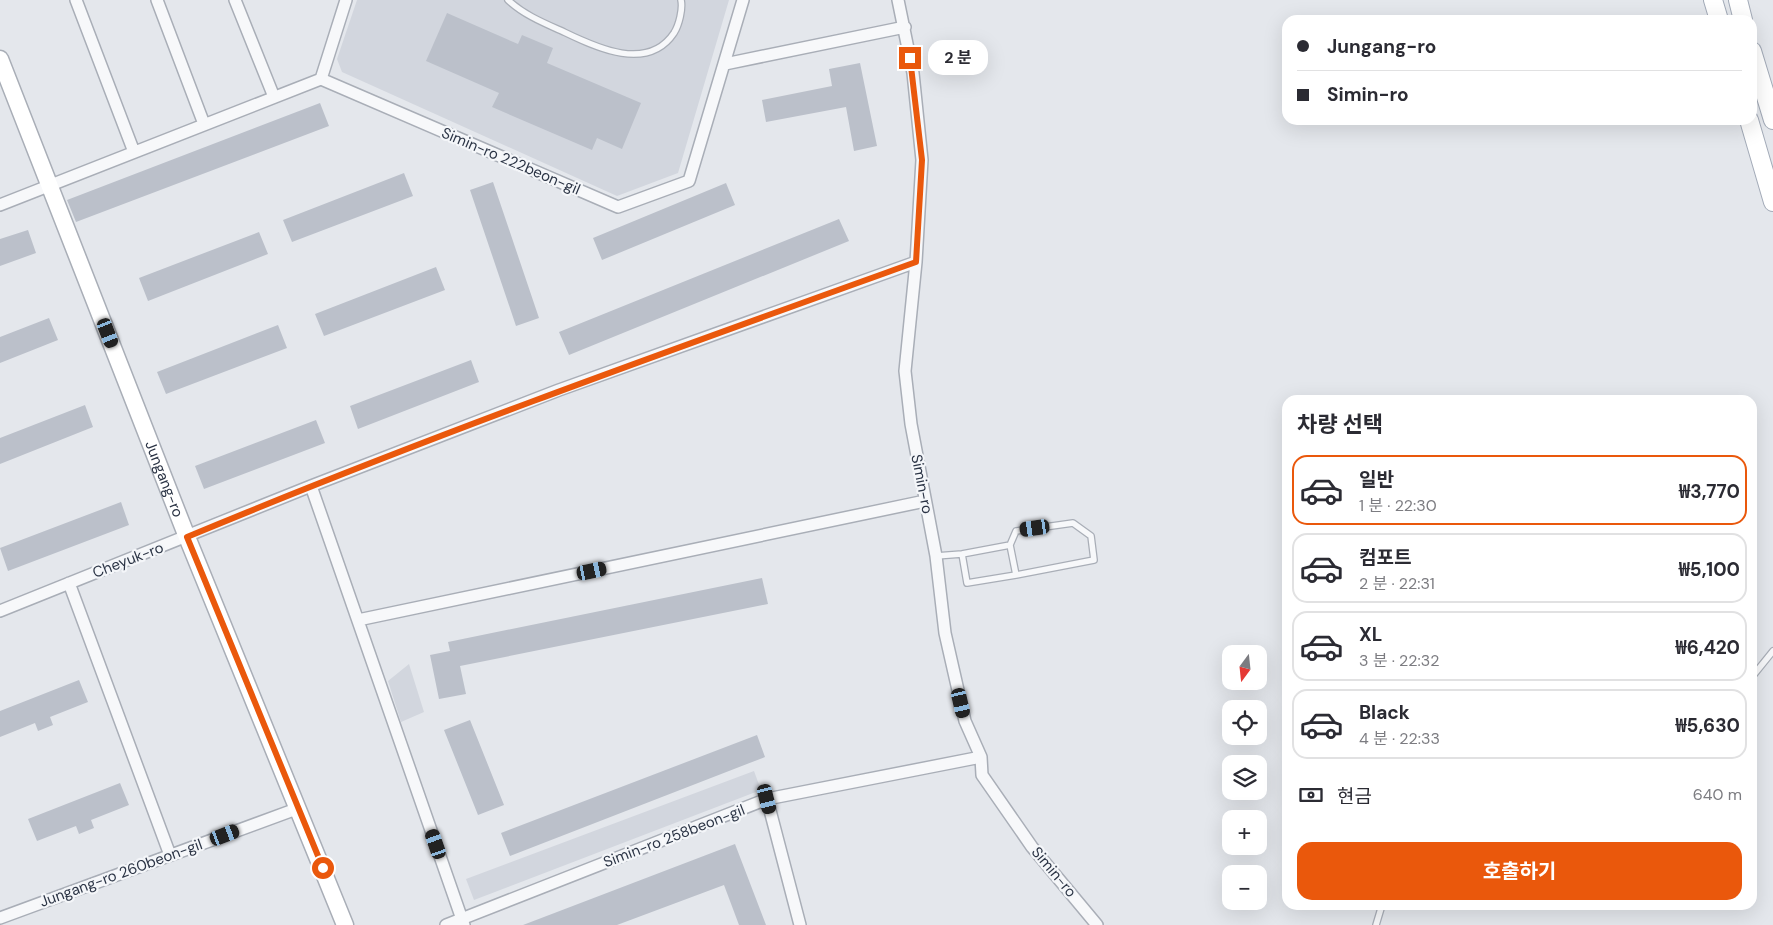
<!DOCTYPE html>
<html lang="ko">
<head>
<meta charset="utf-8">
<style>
  body { margin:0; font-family:"DM Sans","Noto Sans KR",sans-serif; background:#f2f2f3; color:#2b2b33; height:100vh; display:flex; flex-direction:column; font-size:19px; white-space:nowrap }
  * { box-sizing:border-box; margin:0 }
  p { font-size:16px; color:#7c7c81 }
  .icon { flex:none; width:28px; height:28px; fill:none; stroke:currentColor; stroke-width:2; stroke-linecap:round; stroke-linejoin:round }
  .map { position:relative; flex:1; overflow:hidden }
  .details { position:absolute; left:1282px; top:395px; width:475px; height:515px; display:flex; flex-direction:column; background:#fff; border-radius:15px; box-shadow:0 5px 20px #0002 }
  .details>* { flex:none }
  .banner { position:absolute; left:1282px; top:15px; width:475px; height:110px; border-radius:15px; box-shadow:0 5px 20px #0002; display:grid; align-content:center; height:110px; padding:0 15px; background:#fff }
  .needle { width:32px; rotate:195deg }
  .fabs { position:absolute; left:1222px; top:645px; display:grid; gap:10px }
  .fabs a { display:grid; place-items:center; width:45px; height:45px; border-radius:10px; background:#fff; box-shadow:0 5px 20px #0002; font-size:25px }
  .end { position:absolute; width:22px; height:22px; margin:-11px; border:6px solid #ea580c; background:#fff; box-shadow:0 0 0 2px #fff }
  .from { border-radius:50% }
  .bubble { position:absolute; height:35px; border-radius:15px; background:#fff; box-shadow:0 5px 20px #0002; font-size:16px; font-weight:700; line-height:35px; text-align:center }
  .car { position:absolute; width:15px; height:30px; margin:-15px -8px; border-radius:6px; box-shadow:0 0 4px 1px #0007; background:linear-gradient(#222 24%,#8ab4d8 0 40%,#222 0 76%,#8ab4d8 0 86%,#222 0) }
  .banner b { display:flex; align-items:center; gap:18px; height:48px; font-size:19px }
  .banner b+b { border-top:1px solid #e1e1e2 }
  .banner i { width:12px; height:12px; background:#2b2b33 }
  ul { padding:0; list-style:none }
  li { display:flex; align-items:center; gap:15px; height:70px; margin:0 10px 8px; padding:0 5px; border:2px solid #e1e1e2; border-radius:15px }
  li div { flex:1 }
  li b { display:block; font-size:19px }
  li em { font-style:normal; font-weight:700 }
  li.selected { border-color:#ea580c }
  li>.icon { width:45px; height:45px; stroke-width:1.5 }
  h2 { padding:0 15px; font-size:22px; line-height:60px }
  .pay { display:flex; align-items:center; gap:12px; height:55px; padding:0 15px; font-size:19px }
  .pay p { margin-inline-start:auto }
  .action { display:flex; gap:10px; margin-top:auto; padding:10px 15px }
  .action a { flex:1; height:58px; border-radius:15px; background:#ea580c; color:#fff; font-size:20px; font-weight:700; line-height:58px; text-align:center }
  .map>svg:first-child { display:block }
  .built { fill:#d2d6de }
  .building { fill:#bbc0ca }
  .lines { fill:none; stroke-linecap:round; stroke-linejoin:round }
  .lane-casing { stroke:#a9aeb7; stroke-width:8 }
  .street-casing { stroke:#a9aeb7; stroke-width:14 }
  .secondary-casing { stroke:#a9aeb7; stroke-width:19 }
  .primary-casing { stroke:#a3abb8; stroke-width:20 }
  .lane { stroke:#f7f8fa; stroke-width:5.5 }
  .street { stroke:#f7f8fa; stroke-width:11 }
  .secondary { stroke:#fff; stroke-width:16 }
  .primary { stroke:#fff; stroke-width:18 }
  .route { stroke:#ea580c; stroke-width:6 }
  .labels { text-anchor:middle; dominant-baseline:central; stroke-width:4.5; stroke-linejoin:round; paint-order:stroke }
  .street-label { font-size:15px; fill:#2b3445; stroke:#f4f6f9 }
</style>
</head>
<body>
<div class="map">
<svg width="1773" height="925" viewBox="0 0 1773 925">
  <rect width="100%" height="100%" fill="#e4e7ec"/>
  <!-- built -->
  <path class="built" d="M357 0H729L678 173 617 196 342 72 337 59Z
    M409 664 424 712 401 722 388 681Z
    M754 771 761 790 474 900 466 879Z"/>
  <!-- building -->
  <path class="building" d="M447 13 518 44 522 35 553 48 547 63 641 103 622 149 597 138 592 150 492 107 499 93 426 61Z
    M860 63 877 146 854 151 846 107 766 122 762 100 832 86 829 69Z
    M320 103 329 126 76 222 67 200Z
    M404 173 413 196 292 242 283 220Z
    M493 182 539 318 516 326 470 190Z
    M726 183 735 205 602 260 593 238Z
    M839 219 849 241 569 355 559 332Z
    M28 230 36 253 0 266V239Z
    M259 232 268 254 148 301 139 278Z
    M436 267 445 290 324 336 315 314Z
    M49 318 58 340 0 363V337Z
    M278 325 287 348 166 394 157 372Z
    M471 360 479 382 358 429 350 406Z
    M85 405 93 427 0 464V438Z
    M316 420 325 443 204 489 195 466Z
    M121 502 129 525 8 571 0 548Z
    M762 578 768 604 460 666 466 694 439 699 430 655 450 651 448 642Z
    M79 680 88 702 50 717 53 725 38 731 35 723 0 737V711Z
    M470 720 504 805 478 815 444 730Z
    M757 735 765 757 510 856 501 833Z
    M120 783 129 805 91 820 94 828 79 834 76 826 37 841 28 819Z
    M735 844 766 925H739L724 885 617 925H523Z"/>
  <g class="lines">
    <!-- lane casing -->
    <g class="lane-casing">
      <path id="lane" d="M508 0C524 15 544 23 564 32 597 48 648 72 674 33 679 25 683 9 681 0
        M1010 545 1016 531 1073 523 1091 536 1094 560 1016 575
        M936 556 962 554 1010 545 1016 575 967 583 962 554
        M1752 677 1773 651
        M1376 925 1382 905"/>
    </g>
    <!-- street casing -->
    <g class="street-casing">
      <path id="street" d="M76 0 134 152
        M157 0 204 124
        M235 0 274 97
        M898 0 913 73 922 160 916 262 905 371 911 424 936 556 945 633 965 721 981 757 982 775 1032 847 1097 925
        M725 64 905 27
        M321 79 346 0
        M0 205 321 79 618 207 689 181 743 0
        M311 486 464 925
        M69 583 170 855
        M0 611 311 486 559 390 916 262
        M358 620 925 501
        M767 799 800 925
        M0 918 299 808
        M446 925 767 799 981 757"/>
    </g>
    <!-- secondary casing -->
    <g class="secondary-casing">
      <g id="secondary">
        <path id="s1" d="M0 59 187 537 345 925"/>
      </g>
    </g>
    <!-- primary casing -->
    <g class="primary-casing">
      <path id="primary" d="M1713 0 1719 20
        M1738 0 1743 20
        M1752 51 1773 120
        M1749 120 1773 202"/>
    </g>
    <!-- lane -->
    <use href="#lane" class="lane"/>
    <!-- street -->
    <use href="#street" class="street"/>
    <!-- secondary -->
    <use href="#secondary" class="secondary"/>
    <!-- primary -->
    <use href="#primary" class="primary"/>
  </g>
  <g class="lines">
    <!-- route -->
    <path class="route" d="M323 868 187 537C427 437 671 350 916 262L922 160 910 58"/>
  </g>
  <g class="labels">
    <!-- street labels -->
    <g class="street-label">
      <text transform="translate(511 161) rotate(23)">Simin-ro 222beon-gil</text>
      <text stroke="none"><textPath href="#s1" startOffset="451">Jungang-ro</textPath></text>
      <text transform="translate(922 484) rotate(79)">Simin-ro</text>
      <text transform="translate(128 560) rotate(-21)">Cheyuk-ro</text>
      <text transform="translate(674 836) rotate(-21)">Simin-ro 258beon-gil</text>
      <text transform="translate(1054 872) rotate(50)">Simin-ro</text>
      <text transform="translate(121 873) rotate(-20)">Jungang-ro 260beon-gil</text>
    </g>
  </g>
</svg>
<div class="fabs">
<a><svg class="needle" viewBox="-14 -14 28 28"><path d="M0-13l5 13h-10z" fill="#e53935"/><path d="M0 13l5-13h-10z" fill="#7c7c81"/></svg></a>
<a><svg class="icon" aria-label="locate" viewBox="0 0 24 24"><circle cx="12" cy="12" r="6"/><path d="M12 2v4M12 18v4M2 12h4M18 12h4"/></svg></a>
<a><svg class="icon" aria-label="layers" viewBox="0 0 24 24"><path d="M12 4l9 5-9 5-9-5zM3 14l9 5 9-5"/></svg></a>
<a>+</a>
<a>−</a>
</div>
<i class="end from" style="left:323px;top:868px"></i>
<i class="end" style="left:910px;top:58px"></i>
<div class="bubble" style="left:928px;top:40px;width:60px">2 분</div>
<i class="car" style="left:108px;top:333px;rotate:159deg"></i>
<i class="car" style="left:1035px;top:528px;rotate:262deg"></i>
<i class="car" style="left:592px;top:571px;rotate:78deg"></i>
<i class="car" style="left:961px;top:703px;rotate:167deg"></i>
<i class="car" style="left:767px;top:799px;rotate:166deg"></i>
<i class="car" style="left:225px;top:835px;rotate:69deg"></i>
<i class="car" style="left:436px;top:844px;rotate:341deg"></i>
<div class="banner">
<b><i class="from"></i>Jungang-ro</b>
<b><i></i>Simin-ro</b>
</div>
<section class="details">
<h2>차량 선택</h2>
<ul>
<li class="selected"><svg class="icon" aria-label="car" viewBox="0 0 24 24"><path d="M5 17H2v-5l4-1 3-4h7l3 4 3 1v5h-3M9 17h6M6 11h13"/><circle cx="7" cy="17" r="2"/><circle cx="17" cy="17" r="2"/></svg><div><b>일반</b><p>1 분 · 22:30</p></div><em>₩3,770</em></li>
<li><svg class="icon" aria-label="car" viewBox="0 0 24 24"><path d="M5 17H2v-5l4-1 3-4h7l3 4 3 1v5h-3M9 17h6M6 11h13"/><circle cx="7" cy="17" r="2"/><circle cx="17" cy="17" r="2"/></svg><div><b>컴포트</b><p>2 분 · 22:31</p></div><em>₩5,100</em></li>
<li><svg class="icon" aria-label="car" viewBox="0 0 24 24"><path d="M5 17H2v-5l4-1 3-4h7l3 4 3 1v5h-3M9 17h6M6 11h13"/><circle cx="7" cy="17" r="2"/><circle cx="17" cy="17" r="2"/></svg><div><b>XL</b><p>3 분 · 22:32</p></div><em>₩6,420</em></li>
<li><svg class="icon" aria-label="car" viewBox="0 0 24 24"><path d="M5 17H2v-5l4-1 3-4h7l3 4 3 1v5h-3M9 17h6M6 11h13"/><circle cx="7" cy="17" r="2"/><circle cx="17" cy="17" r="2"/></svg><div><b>Black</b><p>4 분 · 22:33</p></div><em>₩5,630</em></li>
</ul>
<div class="pay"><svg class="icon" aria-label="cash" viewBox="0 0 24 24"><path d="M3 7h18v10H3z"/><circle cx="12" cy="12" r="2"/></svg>현금<p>640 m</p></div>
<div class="action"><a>호출하기</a></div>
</section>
</div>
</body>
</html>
